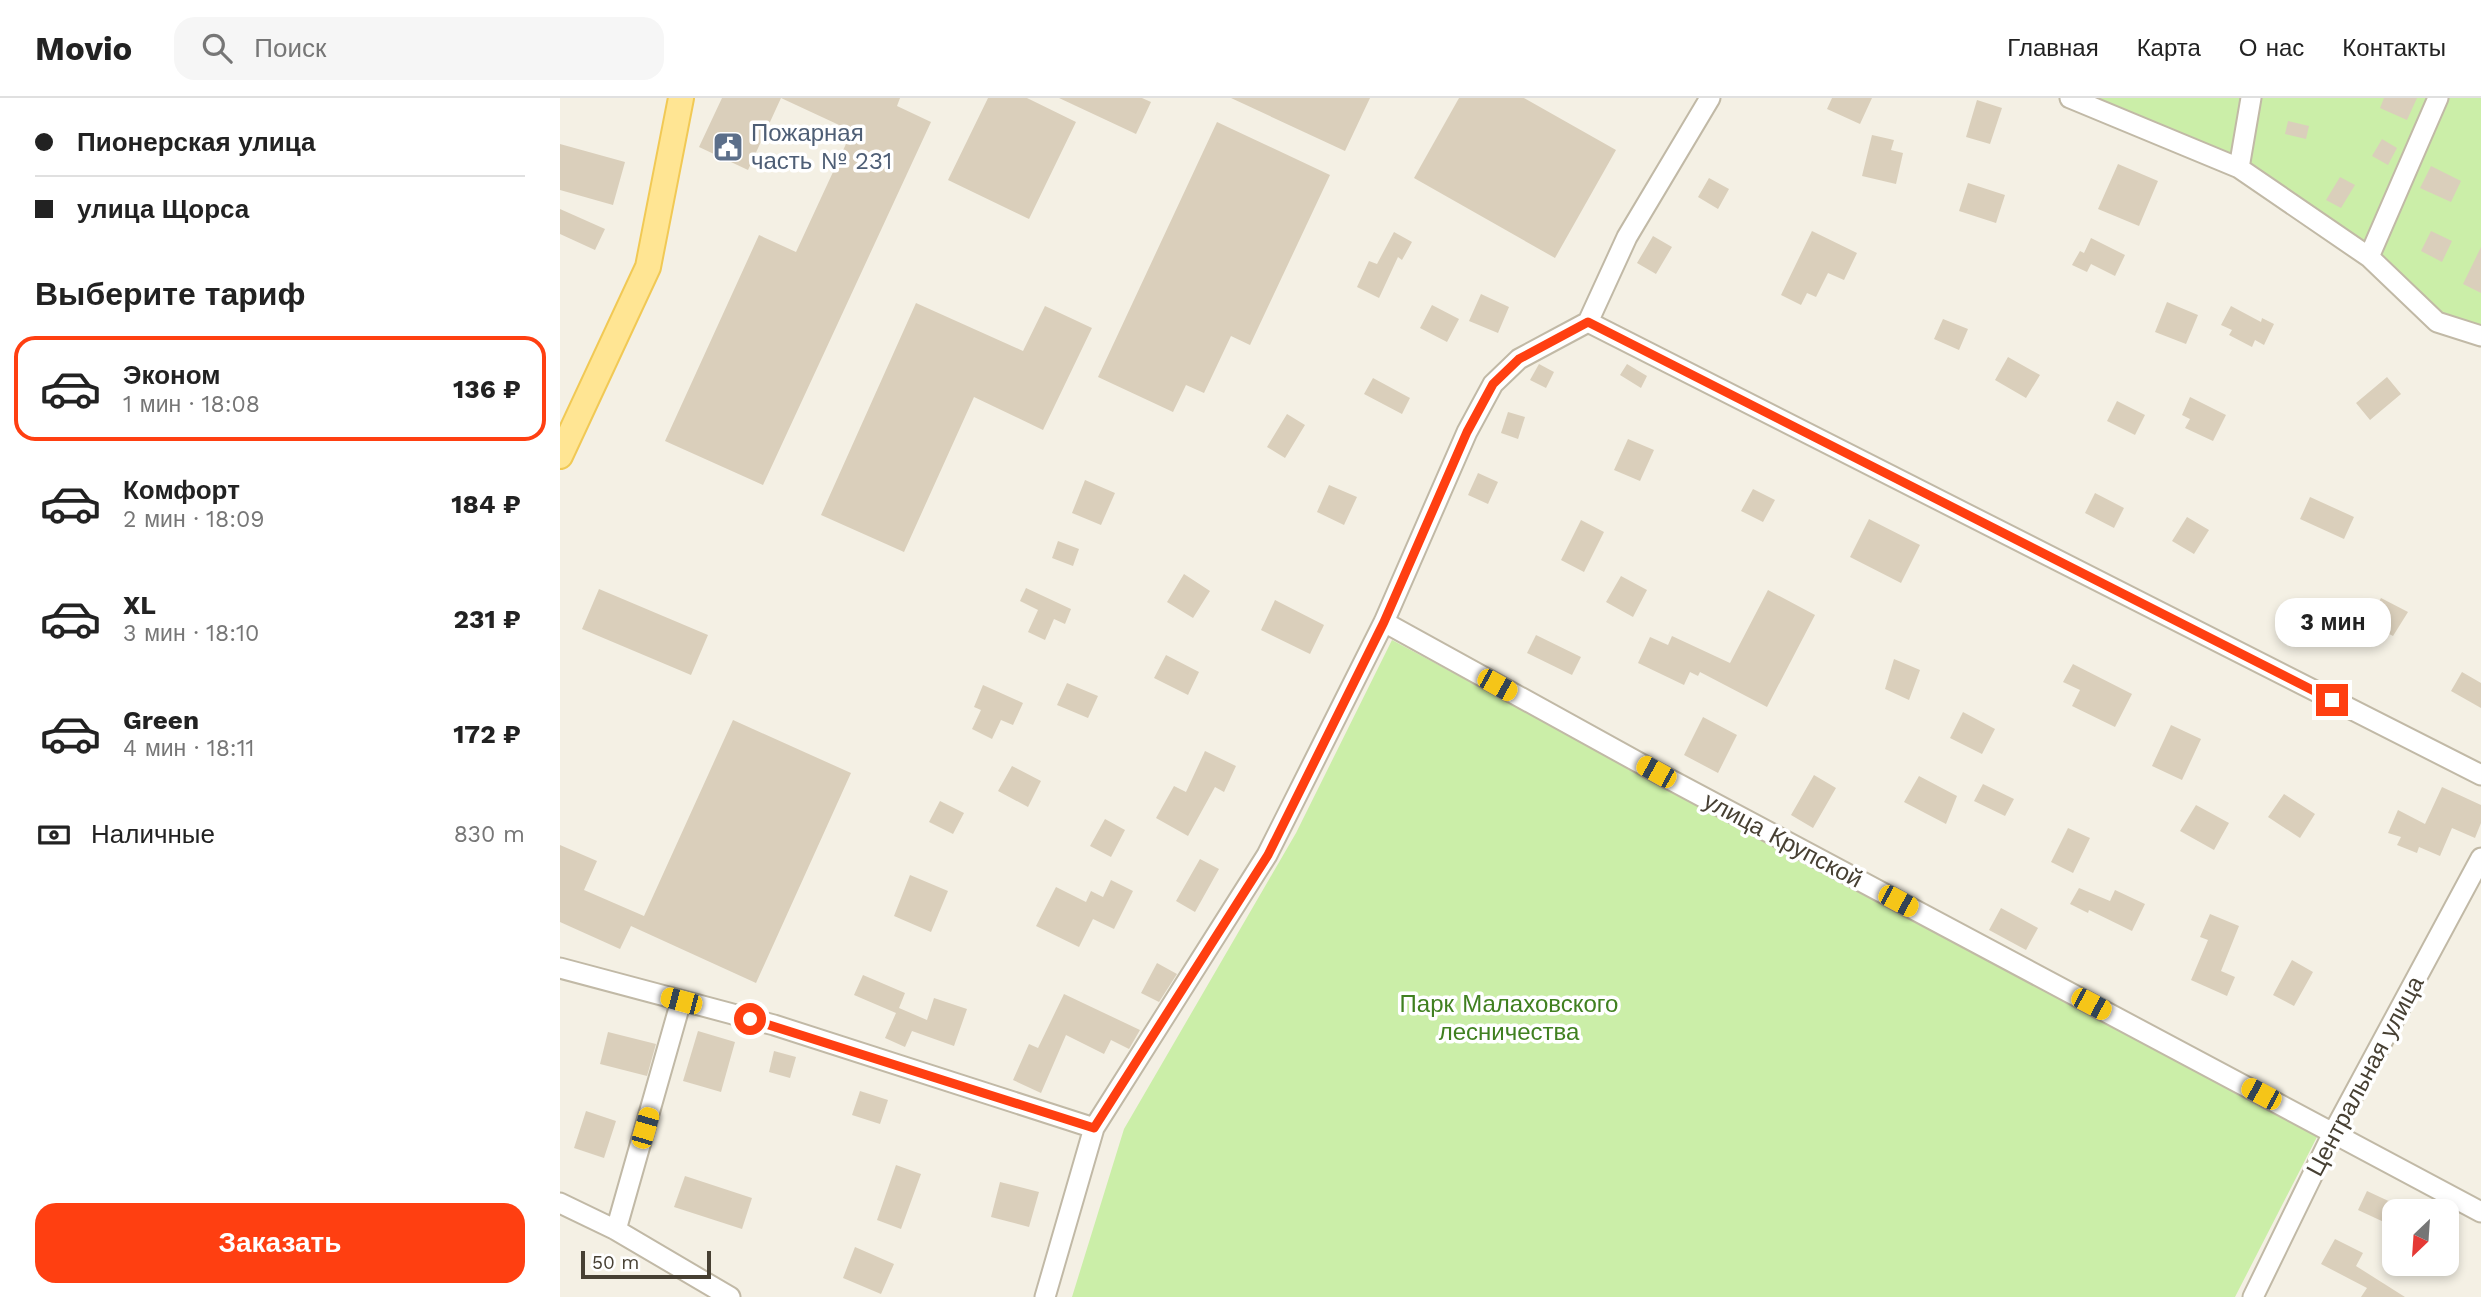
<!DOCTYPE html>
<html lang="ru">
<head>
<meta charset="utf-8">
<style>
  body { margin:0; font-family:"Work Sans",sans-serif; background:#f6f6f6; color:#222; height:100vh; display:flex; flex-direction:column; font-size:26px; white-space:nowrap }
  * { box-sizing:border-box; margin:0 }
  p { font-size:23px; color:#767676 }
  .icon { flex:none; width:38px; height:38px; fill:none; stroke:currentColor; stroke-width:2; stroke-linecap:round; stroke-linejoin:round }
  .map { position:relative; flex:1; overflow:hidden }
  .drawer { display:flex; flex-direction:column; background:#fff; width:560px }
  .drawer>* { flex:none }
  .banner { display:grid; align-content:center; height:154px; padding:0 35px; background:#fff }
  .needle { width:46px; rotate:205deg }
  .buttons { position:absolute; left:1822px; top:1101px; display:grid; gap:14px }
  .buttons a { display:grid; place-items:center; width:77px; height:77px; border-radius:14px; background:#fff; box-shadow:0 4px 10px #0003; font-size:35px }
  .scale { position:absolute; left:21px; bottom:18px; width:130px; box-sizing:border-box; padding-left:7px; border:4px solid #474033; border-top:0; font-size:19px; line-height:24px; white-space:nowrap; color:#474033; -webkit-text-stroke:5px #fff; paint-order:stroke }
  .end { position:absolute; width:32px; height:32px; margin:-16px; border:9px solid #ff3f11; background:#fff; box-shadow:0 0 0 4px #fff }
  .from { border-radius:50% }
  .bubble { position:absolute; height:49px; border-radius:21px; background:#fff; box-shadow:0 4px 10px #0003; font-size:23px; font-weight:700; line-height:49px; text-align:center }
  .car { position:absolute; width:21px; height:42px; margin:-21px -10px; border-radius:9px; box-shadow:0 0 5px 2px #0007; background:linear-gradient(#f5c518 24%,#345 0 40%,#f5c518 0 76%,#345 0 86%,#f5c518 0) }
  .banner b { display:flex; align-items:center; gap:24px; height:66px; font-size:26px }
  .banner b+b { border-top:2px solid #e0e0e0 }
  .banner i { width:18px; height:18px; background:#222 }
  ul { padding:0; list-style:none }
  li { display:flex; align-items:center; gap:21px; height:105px; margin:0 14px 10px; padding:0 21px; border:4px solid transparent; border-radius:21px }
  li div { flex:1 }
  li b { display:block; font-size:26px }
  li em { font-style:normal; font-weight:700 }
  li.on { border-color:#ff3f11 }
  li>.icon { width:63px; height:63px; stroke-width:1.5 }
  h2 { padding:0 35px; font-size:32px; line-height:84px }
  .pay { display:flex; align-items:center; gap:18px; height:77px; padding:0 35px; font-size:26px }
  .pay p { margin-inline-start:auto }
  .action { display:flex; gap:14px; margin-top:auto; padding:14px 35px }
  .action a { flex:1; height:80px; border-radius:21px; background:#ff3f11; color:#fff; font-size:28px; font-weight:700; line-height:80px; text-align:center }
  header { display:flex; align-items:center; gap:42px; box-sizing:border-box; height:98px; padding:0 35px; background:#fff; border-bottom:2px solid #e0e0e0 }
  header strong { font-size:33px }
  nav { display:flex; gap:38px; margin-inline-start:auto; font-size:24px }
  .search { width:490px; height:63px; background:#f6f6f6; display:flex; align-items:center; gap:18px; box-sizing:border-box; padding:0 24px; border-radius:21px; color:#767676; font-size:26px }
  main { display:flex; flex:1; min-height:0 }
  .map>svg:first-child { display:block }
  .green { fill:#cbeea8 }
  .building { fill:#dacfbb }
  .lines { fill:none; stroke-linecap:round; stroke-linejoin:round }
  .minor-casing { stroke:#c1b9a6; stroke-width:23 }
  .major-casing { stroke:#f1c955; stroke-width:28 }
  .minor { stroke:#fff; stroke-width:19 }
  .major { stroke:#ffe593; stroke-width:24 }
  .route { stroke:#ff3f11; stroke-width:9 }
  .labels { text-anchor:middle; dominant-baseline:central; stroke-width:7; stroke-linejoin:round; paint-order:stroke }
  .service-label { font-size:24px; fill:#4e5e75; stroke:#fff; text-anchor:start }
  .street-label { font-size:24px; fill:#474033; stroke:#fff }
  .park-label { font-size:24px; fill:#408020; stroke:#fff }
</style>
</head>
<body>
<header>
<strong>Movio</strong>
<div class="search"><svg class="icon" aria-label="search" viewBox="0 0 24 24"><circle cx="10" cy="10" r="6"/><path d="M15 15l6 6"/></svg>Поиск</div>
<nav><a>Главная</a><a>Карта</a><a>О нас</a><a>Контакты</a></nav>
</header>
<main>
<section class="drawer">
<div class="banner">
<b><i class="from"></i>Пионерская улица</b>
<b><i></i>улица Щорса</b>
</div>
<h2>Выберите тариф</h2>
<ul>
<li class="on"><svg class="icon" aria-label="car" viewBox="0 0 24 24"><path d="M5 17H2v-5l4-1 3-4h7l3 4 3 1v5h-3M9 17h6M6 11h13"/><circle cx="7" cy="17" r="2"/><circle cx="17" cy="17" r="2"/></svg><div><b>Эконом</b><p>1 мин · 18:08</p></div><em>136 ₽</em></li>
<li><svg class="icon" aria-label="car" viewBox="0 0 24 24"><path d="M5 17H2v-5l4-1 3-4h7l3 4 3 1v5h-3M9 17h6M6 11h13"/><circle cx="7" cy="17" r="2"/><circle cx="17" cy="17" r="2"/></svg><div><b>Комфорт</b><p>2 мин · 18:09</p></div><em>184 ₽</em></li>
<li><svg class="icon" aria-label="car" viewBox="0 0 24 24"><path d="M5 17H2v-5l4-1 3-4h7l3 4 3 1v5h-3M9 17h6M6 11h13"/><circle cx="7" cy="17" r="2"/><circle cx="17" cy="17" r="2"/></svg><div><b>XL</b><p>3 мин · 18:10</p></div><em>231 ₽</em></li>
<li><svg class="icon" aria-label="car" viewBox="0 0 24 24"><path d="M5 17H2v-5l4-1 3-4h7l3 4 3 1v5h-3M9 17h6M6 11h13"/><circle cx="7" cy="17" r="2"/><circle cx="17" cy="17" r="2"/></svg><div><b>Green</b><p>4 мин · 18:11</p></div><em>172 ₽</em></li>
</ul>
<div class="pay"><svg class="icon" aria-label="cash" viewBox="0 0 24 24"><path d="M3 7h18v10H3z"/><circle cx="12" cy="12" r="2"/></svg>Наличные<p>830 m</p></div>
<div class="action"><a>Заказать</a></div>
</section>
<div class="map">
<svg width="1921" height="1199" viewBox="0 0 1921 1199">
  <rect width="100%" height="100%" fill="#f4f0e4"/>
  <!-- green -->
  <path class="green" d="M1526 0H1684L1675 63Z
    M1697 0H1872L1807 152 1686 68Z
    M1885 0H1921V232L1880 218 1816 158Z
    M832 542 1758 1037 1675 1199H512L564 1031 736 735Z"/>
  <!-- building -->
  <path class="building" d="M162 0H340L337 8 371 24 203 387 105 343 199 137 236 154 292 33 221 0 188 72 139 49Z
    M428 0H467L516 24 469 121 388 82Z
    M499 0H582L591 4 576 36Z
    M671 0H810L785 53Z
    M899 0H964L1056 52 995 160 854 80Z
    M1272 0H1312L1300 26 1267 11Z
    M1824 0H1857L1847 22 1820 10Z
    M1417 2 1442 10 1430 46 1406 39Z
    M1728 23 1749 28 1746 41 1725 36Z
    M657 24 770 77 690 247 671 238 644 295 626 287 613 314 538 279Z
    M1312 37 1334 42 1331 52 1343 55 1336 86 1302 78Z
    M1822 41 1837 50 1828 67 1812 58Z
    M0 46 65 64 53 107 0 92Z
    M1558 66 1598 83 1579 128 1538 111Z
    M1871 68 1901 83 1891 104 1860 90Z
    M1780 79 1795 87 1781 110 1766 102Z
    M1149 80 1169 91 1158 111 1138 99Z
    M1408 85 1445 97 1436 125 1399 113Z
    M0 111 45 131 35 152 0 136Z
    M1252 133 1297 155 1284 182 1268 175 1256 199 1247 195 1241 207 1221 197Z
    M1871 133 1892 143 1882 164 1861 153Z
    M834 134 852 144 842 162 838 159 819 200 797 189 809 163 817 166Z
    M1093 138 1112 149 1096 176 1077 165Z
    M1531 140 1565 157 1555 178 1531 166 1527 174 1512 167 1520 153 1524 155Z
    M1921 149V195L1903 186Z
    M921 196 949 209 938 235 909 223Z
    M1607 204 1638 217 1626 246 1595 234Z
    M356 205 463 253 485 208 532 230 483 332 414 299 344 454 261 417Z
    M872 207 899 221 887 244 860 230Z
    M1671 208 1701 224 1702 220 1714 226 1704 247 1695 242 1692 249 1669 237 1672 232 1661 227Z
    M1383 221 1408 231 1399 252 1374 241Z
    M1448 259 1480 277 1466 300 1435 282Z
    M979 266 994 274 986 290 970 282Z
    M1067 266 1087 278 1081 290 1060 277Z
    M1827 279 1841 296 1810 322 1796 305Z
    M813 280 850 300 842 316 804 296Z
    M1630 299 1666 317 1653 343 1625 330 1630 321 1622 317Z
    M1557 303 1585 317 1575 337 1547 323Z
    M948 314 965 319 958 341 941 335Z
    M727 316 745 327 725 360 707 349Z
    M1068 341 1094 352 1080 383 1054 372Z
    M918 375 938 384 928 406 908 397Z
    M525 382 555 395 541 427 512 415Z
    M769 387 797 399 784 427 757 414Z
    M1193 391 1215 402 1203 424 1181 413Z
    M1535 395 1564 410 1554 430 1525 415Z
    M1750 399 1794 419 1784 441 1740 421Z
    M1627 419 1649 432 1634 456 1612 443Z
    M1309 421 1360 447 1341 485 1290 459Z
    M1021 422 1044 434 1024 474 1001 462Z
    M498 443 519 451 513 468 492 460Z
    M624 476 650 493 633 520 607 504Z
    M1061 478 1087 492 1073 519 1046 504Z
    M466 490 511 511 505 526 494 521 485 542 468 534 478 512 460 503Z
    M39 491 148 537 131 577 22 531Z
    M1208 492 1255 517 1207 609 1140 574 1138 578 1130 574 1124 587 1078 565 1090 539 1108 547 1112 538 1170 565Z
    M1821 500 1848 514 1833 538 1808 525Z
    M715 502 764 527 750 556 701 532Z
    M1741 503 1770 511 1762 538 1733 530Z
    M976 537 1021 559 1012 577 967 555Z
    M606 557 639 574 628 597 594 580Z
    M1334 561 1360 572 1349 602 1325 591Z
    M1513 566 1572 596 1555 629 1512 608 1520 592 1503 584Z
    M1902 574 1921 585V610L1891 593Z
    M507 585 538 598 528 620 497 607Z
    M423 587 463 605 453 627 441 622 432 641 412 631 421 612 414 609Z
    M1403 614 1435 631 1422 656 1390 640Z
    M1143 619 1177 637 1158 675 1124 657Z
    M173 622 291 675 196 885 71 828 60 851 0 824V747L37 763 24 792 84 818Z
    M1611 627 1641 641 1622 682 1592 668Z
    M645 653 676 668 664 694 655 689 628 738 596 720 614 688 626 694Z
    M452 668 481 683 468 709 438 693Z
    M1254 677 1276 690 1253 730 1231 717Z
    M1359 678 1397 698 1386 726 1344 704Z
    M1423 686 1454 701 1445 718 1414 703Z
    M1882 689 1921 707V725L1915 740 1892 730 1880 758 1859 749 1857 755 1837 747 1841 739 1828 735 1838 712 1865 726Z
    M1724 696 1755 716 1740 740 1708 719Z
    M380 703 404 715 393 736 369 724Z
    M1636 707 1669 725 1654 752 1620 733Z
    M545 721 565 732 551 759 530 748Z
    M1508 730 1530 740 1513 775 1491 764Z
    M640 761 659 771 635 814 616 803Z
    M350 777 388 793 371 834 334 818Z
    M551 782 573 793 554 831 533 821 519 849 476 828 496 789 526 804 531 793 543 799Z
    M1519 790 1550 803 1555 792 1585 806 1572 833 1529 812 1528 815 1510 806Z
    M1441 810 1478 830 1466 852 1429 832Z
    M1650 816 1679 828 1661 873 1675 879 1667 898 1631 882 1648 842 1640 839Z
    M1732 862 1753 874 1734 908 1713 897Z
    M597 865 617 876 599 904 581 895Z
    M303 877 345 895 339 910 367 922 374 900 407 911 394 948 352 933 345 949 325 940 336 915 294 897Z
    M504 896 580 932 569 951 551 942 544 956 506 937 481 995 453 982 469 946 478 950Z
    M138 933 175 944 161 994 123 983Z
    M48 934 96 946 87 978 40 966Z
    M214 953 236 959 230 980 209 974Z
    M300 993 328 1002 320 1026 292 1017Z
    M26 1013 56 1023 44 1060 14 1050Z
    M336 1067 361 1076 341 1131 317 1122Z
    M125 1078 192 1100 182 1131 114 1109Z
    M440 1084 479 1094 469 1129 431 1119Z
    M1807 1093 1835 1106 1826 1125 1798 1112Z
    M1775 1141 1803 1155 1796 1168 1845 1199H1801L1807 1190 1761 1166Z
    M295 1149 334 1166 321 1196 283 1180Z"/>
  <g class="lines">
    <!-- minor casing -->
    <g class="minor-casing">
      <path id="minor" d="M1510 0 1679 70 1809 159 1877 224 1921 238
        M1679 70 1691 0
        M1809 159 1878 0
        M1028 224 1921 677
        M824 524 1096 674 1921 1114
        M0 870 214 927 534 1030
        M0 1105 56 1132 170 1199
        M56 1132 121 903
        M485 1199 534 1030 707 757 824 524 907 334 933 286 959 261 1028 224 1067 139 1150 0
        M1693 1199 1773 1035 1921 760"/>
    </g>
    <!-- major casing -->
    <g class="major-casing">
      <path id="major" d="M0 358 88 169 121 0"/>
    </g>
    <!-- minor -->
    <use href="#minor" class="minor"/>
    <!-- major -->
    <use href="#major" class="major"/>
  </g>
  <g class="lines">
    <!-- route -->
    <path class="route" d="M190 921 534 1030 708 757 824 524 907 334 933 286 959 261 1028 224 1772 602"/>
  </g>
  <!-- icons -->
  <defs>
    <g id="civic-square" transform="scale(1.575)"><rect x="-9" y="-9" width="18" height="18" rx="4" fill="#5c6f8a" stroke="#fff"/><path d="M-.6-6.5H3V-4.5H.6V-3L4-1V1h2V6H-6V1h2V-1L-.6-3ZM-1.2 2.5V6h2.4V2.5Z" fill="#fff"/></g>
  </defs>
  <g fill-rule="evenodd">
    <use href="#civic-square" x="168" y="49"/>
  </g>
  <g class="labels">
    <!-- service labels -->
    <g class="service-label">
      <text x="191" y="35">Пожарная<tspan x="191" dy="28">часть № 231</tspan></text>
    </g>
    <!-- street labels -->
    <g class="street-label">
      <text transform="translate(1223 742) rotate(28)">улица Крупской</text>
      <text transform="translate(1805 978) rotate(-62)">Центральная улица</text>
    </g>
    <!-- park labels -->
    <g class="park-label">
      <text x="949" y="906">Парк Малаховского<tspan x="949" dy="28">лесничества</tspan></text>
    </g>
  </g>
</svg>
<div class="buttons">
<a><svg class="needle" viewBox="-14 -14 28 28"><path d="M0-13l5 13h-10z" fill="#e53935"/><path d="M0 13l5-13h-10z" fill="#767676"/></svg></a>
</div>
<div class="scale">50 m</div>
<i class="end from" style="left:190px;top:921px"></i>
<i class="end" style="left:1772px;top:602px"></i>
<div class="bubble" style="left:1715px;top:500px;width:116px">3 мин</div>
<i class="car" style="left:937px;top:587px;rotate:119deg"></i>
<i class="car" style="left:1096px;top:674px;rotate:299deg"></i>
<i class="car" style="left:1338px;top:803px;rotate:118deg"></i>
<i class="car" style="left:121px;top:903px;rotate:285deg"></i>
<i class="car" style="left:1531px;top:906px;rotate:118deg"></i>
<i class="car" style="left:1701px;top:996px;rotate:298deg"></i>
<i class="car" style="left:85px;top:1030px;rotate:16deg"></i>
</div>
</main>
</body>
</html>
